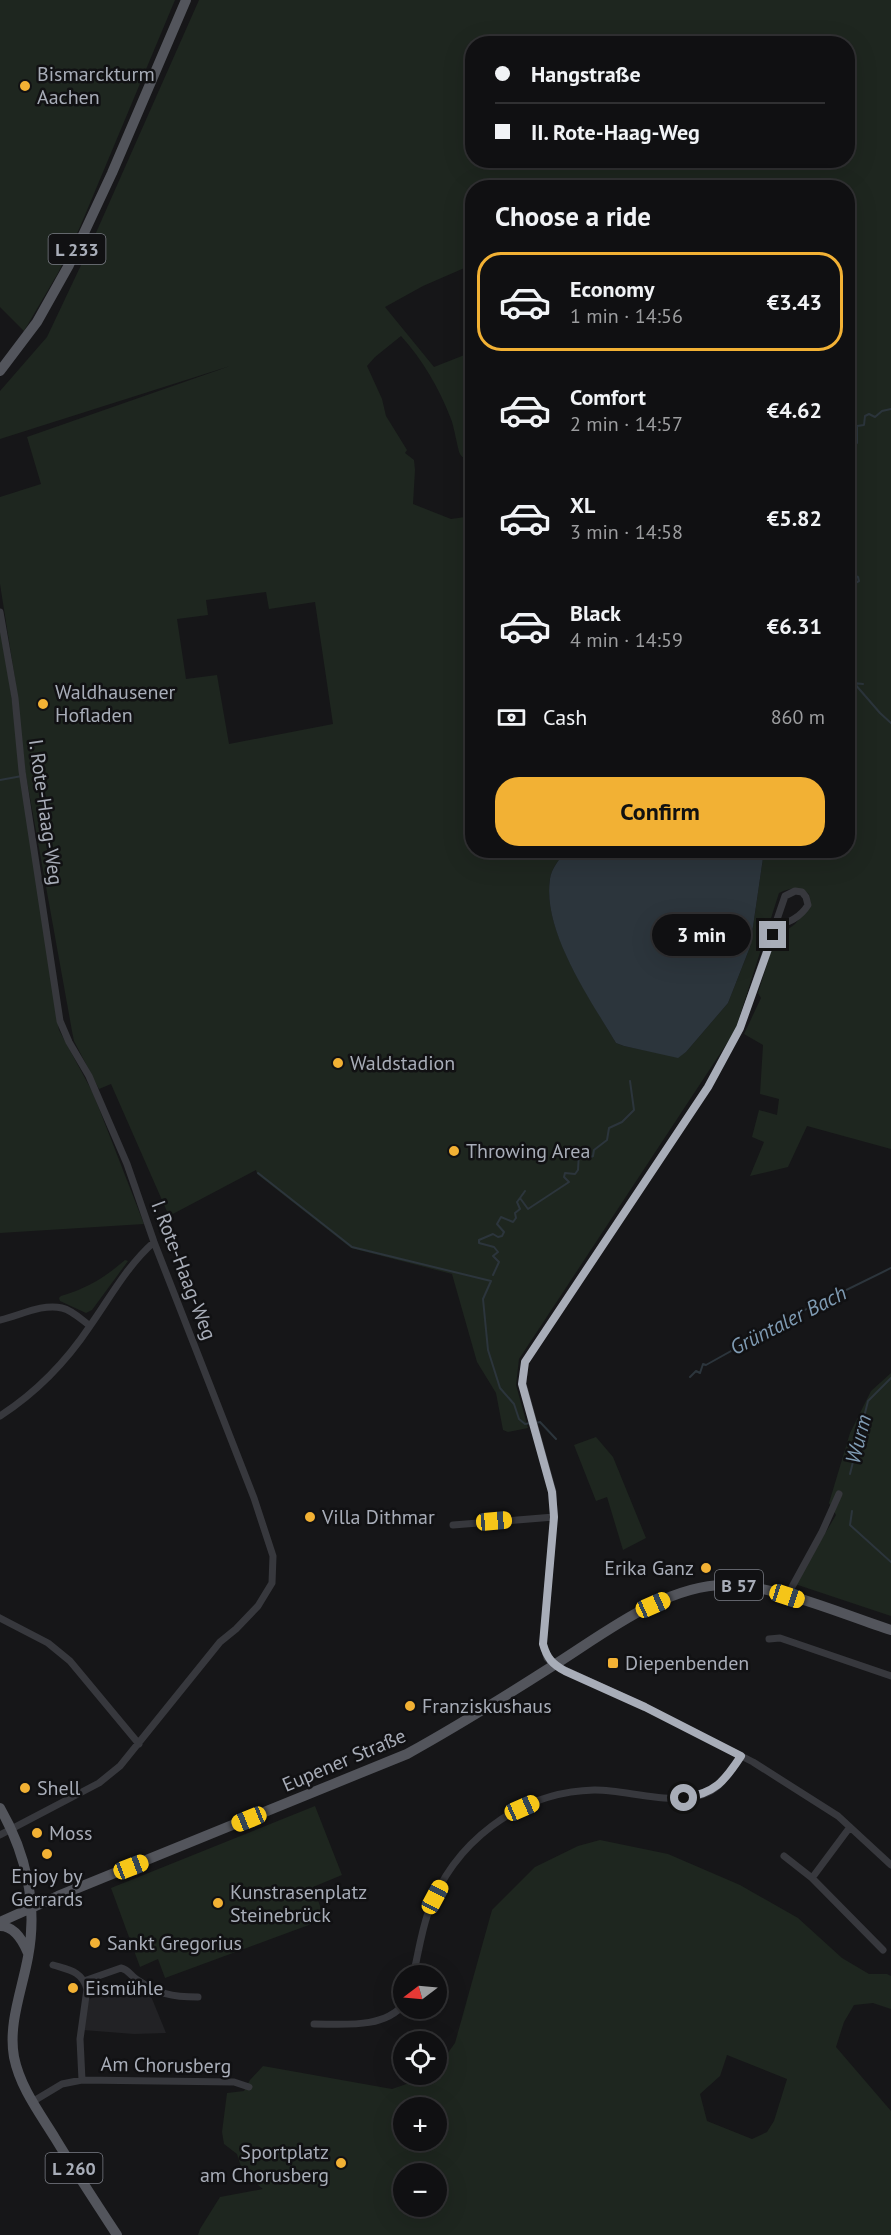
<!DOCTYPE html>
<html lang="en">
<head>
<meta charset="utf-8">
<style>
  body { margin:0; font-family:"PT Sans",sans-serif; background:#1e1e20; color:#f1f3f6; height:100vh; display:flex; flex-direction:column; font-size:22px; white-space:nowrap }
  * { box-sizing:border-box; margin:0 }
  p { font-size:20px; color:#9c9d9f }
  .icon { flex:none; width:33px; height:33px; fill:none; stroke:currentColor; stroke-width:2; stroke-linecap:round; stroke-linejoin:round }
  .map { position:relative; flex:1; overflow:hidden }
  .details { position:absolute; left:465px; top:180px; width:390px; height:678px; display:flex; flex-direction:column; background:#101012; border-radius:24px; box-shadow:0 6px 24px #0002,0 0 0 2px #303032 }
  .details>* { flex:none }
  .top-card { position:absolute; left:465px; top:36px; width:390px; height:132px; border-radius:24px; box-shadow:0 6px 24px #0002,0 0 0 2px #303032; display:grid; align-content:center; height:132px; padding:0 30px; background:#101012 }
  .needle { width:39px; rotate:254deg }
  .fabs { position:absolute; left:393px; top:1965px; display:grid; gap:12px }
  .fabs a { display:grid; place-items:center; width:54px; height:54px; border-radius:50%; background:#101012; box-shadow:0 6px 24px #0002,0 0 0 2px #303032; font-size:30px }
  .end { position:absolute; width:27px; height:27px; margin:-14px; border:8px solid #a8adb8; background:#111; box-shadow:0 0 0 3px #111 }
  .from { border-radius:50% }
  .bubble { position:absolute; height:42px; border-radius:21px; background:#101012; box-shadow:0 6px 24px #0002,0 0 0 2px #303032; font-size:20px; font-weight:600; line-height:42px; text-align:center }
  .car { position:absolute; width:18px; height:36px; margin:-18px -9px; border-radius:8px; box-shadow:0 0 4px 2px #0007; background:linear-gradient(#f5c518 24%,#345 0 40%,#f5c518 0 76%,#345 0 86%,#f5c518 0) }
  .top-card b { display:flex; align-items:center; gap:21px; height:57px; font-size:22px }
  .top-card b+b { border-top:2px solid #303032 }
  .top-card i { width:15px; height:15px; background:#f1f3f6 }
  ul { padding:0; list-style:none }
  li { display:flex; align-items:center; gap:18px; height:99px; margin:0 12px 9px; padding:0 18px; border:3px solid transparent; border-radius:24px }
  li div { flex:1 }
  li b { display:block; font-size:22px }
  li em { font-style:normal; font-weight:600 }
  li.current { border-color:#f2b134 }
  li>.icon { width:54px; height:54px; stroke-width:1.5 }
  h2 { padding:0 30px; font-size:27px; line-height:72px }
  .pay { display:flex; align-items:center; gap:15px; height:66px; padding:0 30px; font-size:22px }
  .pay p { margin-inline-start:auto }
  .primary-button { display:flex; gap:12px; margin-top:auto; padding:12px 30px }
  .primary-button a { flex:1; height:69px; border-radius:24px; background:#f2b134; color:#111; font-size:24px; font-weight:600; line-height:69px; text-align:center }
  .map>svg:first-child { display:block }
  .built { fill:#222225 }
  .green { fill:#1e261f; fill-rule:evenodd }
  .water { fill:#2c353c }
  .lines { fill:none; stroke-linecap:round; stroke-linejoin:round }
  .stream { stroke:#2c353c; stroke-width:2 }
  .minor { stroke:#37383d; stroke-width:7 }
  .primary { stroke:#53555c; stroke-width:10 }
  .route { stroke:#a8adb8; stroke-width:8 }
  .poi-dot { fill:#f2b134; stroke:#111113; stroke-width:2 }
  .labels { text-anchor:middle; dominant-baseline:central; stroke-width:5; stroke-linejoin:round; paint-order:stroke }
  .shield { fill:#111113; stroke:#7b7e86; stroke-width:1.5 }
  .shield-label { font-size:18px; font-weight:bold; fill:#a8adb8 }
  .poi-label { font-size:20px; fill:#a8adb8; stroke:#111113; text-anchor:start }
  .street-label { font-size:20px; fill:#a8adb8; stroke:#111113 }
  .water-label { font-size:21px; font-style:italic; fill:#7f9bb3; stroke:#111113 }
</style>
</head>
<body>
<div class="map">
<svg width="891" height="2235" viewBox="0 0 891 2235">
  <rect width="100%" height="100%" fill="#161618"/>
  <!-- built -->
  <path class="built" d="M135 1981 148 1989 166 2033 134 2034 83 2030 89 1999Z"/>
  <!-- green -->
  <path class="green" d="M0 0H175L80 227 58 273 24 331 0 307Z
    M199 0H891V1149L807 1126 788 1167 750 1176 764 1142 752 1137 759 1110 777 1115 779 1099 760 1094 763 1045 744 1034 761 998 758 993 775 939 795 924 811 905 809 894C798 886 791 888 779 893L735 1031 519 1359 516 1385 528 1428 508 1432 503 1430 496 1393 477 1362 452 1274 351 1248 257 1174 256 1170 169 1216 111 1084 99 1089 74 1041 72 1031 25 770 15 679 0 584V497L41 484 27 437 230 366 0 439V391L47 337 91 244ZM472 44H848V160H472ZM472 188H848V850L764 851 750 947 728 1003 686 1052 678 1057 624 1046 616 1043C591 999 542 931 550 879 551 869 560 859 565 851L472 850V516L451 519 413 504 415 470 414 460 405 453 407 450 386 416 382 399 367 366 375 357 401 336C423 360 439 388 451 419 454 426 458 450 460 454 463 459 468 459 472 460V352L434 367 385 307 423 286 469 266 472 270ZM266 592 269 609 315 602 333 724 229 744 217 675 186 679 177 619 208 615 206 600Z
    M0 629 9 680 59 1030 93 1093 144 1224 0 1233Z
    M125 1260 128 1261 92 1310 86 1313 60 1301 59 1298 61 1296C88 1288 104 1278 125 1260Z
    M891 1373V1616L795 1584 836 1515 829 1503 850 1433 871 1391Z
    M596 1437 613 1457 646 1538 623 1550 607 1497 596 1501 574 1445Z
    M315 1806 342 1875 313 1887 325 1919 165 1978 158 1959 140 1967 111 1888Z
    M600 1840 668 1854 740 1885 798 1918 842 1958 869 1974H887L891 1976V2009L873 2003 854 2005 844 2022 836 2047 891 2111V2235H198L200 2229 220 2197 263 2189 243 2173 237 2154 224 2144 222 2132 227 2093 244 2091 250 2080 263 2066 392 2089 436 2074 437 2068 455 2043 492 1910 535 1867 578 1846ZM727 2055 787 2079 774 2121 767 2132 752 2139 707 2121 700 2094 720 2076ZM404 2108H436V2140H404ZM404 2174H436V2206H404Z"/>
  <!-- water -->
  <path class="water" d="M565 851H764L750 947 728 1003 686 1052 678 1058 624 1046 616 1043C590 999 542 931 550 879 551 869 560 859 565 851Z"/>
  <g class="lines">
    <!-- stream -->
    <path class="stream" d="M848 443H857V426L864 425 865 416 869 414 875 417 882 411 891 409
      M848 460 853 465 851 469 854 476 848 483
      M848 508V509
      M848 573 858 577 859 581 848 587 851 598 848 601
      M854 683 880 713 891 723
      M854 683 863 684
      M0 780 22 776
      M258 1173 352 1247 491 1281 483 1299 488 1350 500 1388 514 1404 519 1419 525 1424 531 1423
      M520 1198 525 1191
      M493 1275 499 1262 493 1256 498 1252 494 1247 479 1243V1240L493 1234 498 1237 502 1236 504 1232 497 1224 501 1217 513 1222 516 1218 515 1213 520 1209 517 1202 520 1198 528 1209 569 1182 564 1177 565 1173 575 1174 578 1170 579 1153 589 1158 593 1156 594 1150 607 1140 609 1128 622 1122 634 1110 630 1081
      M690 1377 696 1371 700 1373 703 1364 706 1365 819 1302 828 1299 891 1268
      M536 1423 540 1422 556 1439
      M850 1474 868 1401 891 1378
      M852 1511 850 1525 891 1562"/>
    <!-- minor -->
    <path class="minor" d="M0 612 15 698 22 771 60 1021 69 1042 89 1076 127 1164 154 1242 254 1498 273 1556 272 1583 258 1606 236 1629 220 1642 120 1766 99 1783 0 1835
      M775 927C789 922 800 918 808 905L806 897 802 892 795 891 785 896 740 1028 708 1087 525 1362 523 1384 553 1492 554 1517 543 1644 547 1658 554 1665 645 1707 753 1762 838 1816 891 1865
      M0 1320C19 1316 42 1303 62 1308 72 1310 82 1320 90 1326
      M0 1416C37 1392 66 1362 90 1326 111 1296 127 1266 154 1242
      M453 1525 554 1517
      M787 1596 822 1532 839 1494
      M0 1618 48 1643 70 1661 139 1744
      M769 1639 780 1638 891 1676
      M784 1856 812 1878 883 1950
      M812 1878 850 1827
      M53 1965C69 1970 82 1971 87 1989L80 2039 82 2080
      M413 1976C418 1955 421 1933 428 1913 453 1843 518 1792 594 1790 630 1789 689 1813 719 1785 728 1776 734 1766 741 1756
      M84 1981 121 1968C129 1970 130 1975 136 1979 158 1994 172 1997 198 1997
      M314 2024C343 2024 384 2029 404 2004
      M32 2102 62 2084 82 2080 234 2082 249 2087"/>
    <!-- primary -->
    <path class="primary" d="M0 371 37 322 69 265 112 173 186 0
      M0 1808C26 1853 38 1905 28 1957 22 1990 8 2024 14 2057 20 2087 39 2112 55 2138 75 2171 96 2203 117 2235
      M0 1922 58 1896 407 1754C456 1727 504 1697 551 1667 601 1636 664 1585 725 1585 777 1585 841 1614 891 1630
      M0 1926C15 1926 23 1941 28 1953"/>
  </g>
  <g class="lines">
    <!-- route -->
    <path class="route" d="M684 1798C715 1793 724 1782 741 1756L645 1707 565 1671C552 1664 547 1658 543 1644L554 1517 552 1492 522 1384 525 1362 708 1087 740 1028 773 935"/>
  </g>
  <!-- markers -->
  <g class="poi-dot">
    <circle cx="25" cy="86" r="6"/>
    <circle cx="43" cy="704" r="6"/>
    <circle cx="338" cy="1063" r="6"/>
    <circle cx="454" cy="1151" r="6"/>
    <circle cx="310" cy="1517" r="6"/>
    <circle cx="706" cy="1568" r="6"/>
    <rect x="607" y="1657" width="12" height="12" rx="3"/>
    <circle cx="410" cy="1706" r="6"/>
    <circle cx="25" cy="1788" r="6"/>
    <circle cx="37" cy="1833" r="6"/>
    <circle cx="47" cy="1854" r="6"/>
    <circle cx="218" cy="1903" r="6"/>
    <circle cx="95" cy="1943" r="6"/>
    <circle cx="73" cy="1988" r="6"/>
    <circle cx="341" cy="2163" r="6"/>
  </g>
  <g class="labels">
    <!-- shield labels -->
    <g class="shield">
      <rect x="48.5" y="234" width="57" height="30" rx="4.5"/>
      <rect x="715" y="1570" width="48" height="30" rx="4.5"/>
      <rect x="45.5" y="2153" width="57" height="30" rx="4.5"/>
    </g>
    <g class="shield-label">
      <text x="77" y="249">L 233</text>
      <text x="739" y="1585">B 57</text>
      <text x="74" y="2168">L 260</text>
    </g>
    <!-- poi labels -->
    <g class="poi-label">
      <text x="37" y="74">Bismarckturm<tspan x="37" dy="23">Aachen</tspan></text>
      <text x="55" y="692">Waldhausener<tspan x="55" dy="23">Hofladen</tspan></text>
      <text x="350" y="1063">Waldstadion</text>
      <text x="466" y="1151">Throwing Area</text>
      <text x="322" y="1517">Villa Dithmar</text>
      <text x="694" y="1568" text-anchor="end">Erika Ganz</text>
      <text x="625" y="1663">Diepenbenden</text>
      <text x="422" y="1706">Franziskushaus</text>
      <text x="37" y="1788">Shell</text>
      <text x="49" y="1833">Moss</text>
      <text x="47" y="1876" text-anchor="middle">Enjoy by<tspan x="47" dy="23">Gerrards</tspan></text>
      <text x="230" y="1892">Kunstrasenplatz<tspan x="230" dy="23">Steinebrück</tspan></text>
      <text x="107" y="1943">Sankt Gregorius</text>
      <text x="85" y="1988">Eismühle</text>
      <text x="329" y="2152" text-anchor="end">Sportplatz<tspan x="329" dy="23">am Chorusberg</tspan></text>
    </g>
    <!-- street labels -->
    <g class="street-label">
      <text transform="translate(46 812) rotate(82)">I. Rote-Haag-Weg</text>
      <text transform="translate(184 1270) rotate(69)">I. Rote-Haag-Weg</text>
      <text transform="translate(344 1760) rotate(-23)">Eupener Straße</text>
      <text transform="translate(166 2065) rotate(1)">Am Chorusberg</text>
    </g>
    <!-- water labels -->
    <g class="water-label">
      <text transform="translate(788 1320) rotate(-27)">Grüntaler Bach</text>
      <text transform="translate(858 1439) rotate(-76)">Wurm</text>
    </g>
  </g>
</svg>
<div class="fabs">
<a><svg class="needle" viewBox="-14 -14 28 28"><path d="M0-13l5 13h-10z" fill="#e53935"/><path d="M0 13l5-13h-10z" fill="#9c9d9f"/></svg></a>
<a><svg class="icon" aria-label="locate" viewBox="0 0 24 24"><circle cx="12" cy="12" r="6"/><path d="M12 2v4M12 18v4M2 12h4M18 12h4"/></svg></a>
<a>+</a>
<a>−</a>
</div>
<i class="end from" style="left:684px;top:1798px"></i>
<i class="end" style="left:773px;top:935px"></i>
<div class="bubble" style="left:652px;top:914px;width:99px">3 min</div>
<i class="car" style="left:494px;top:1521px;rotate:85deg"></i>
<i class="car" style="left:787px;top:1596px;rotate:108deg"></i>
<i class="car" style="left:653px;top:1605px;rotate:66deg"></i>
<i class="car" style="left:522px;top:1808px;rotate:66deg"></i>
<i class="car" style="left:249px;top:1819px;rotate:248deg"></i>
<i class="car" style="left:131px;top:1867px;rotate:69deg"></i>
<i class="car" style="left:435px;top:1897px;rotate:28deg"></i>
<div class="top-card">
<b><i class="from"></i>Hangstraße</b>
<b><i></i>II. Rote-Haag-Weg</b>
</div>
<section class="details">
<h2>Choose a ride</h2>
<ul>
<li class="current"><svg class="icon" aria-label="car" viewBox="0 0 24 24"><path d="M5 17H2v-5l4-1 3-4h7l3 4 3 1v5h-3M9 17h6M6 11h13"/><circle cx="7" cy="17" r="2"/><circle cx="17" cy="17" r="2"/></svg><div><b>Economy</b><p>1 min · 14:56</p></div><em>€3.43</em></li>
<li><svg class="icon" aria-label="car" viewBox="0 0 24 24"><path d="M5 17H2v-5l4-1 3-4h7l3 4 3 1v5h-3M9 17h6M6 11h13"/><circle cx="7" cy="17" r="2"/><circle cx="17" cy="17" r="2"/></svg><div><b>Comfort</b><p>2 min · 14:57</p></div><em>€4.62</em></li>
<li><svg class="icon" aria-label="car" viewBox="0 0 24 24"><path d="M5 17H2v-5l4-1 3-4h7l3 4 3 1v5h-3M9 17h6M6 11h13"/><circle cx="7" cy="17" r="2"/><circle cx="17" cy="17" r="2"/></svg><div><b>XL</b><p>3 min · 14:58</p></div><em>€5.82</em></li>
<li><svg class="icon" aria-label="car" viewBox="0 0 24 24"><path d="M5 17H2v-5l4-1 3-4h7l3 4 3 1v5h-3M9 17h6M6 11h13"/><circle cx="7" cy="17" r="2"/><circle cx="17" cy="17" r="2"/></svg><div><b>Black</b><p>4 min · 14:59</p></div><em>€6.31</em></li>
</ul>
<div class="pay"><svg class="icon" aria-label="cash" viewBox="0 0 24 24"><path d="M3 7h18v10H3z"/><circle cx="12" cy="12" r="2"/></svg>Cash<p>860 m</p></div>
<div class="primary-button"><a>Confirm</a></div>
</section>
</div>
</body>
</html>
